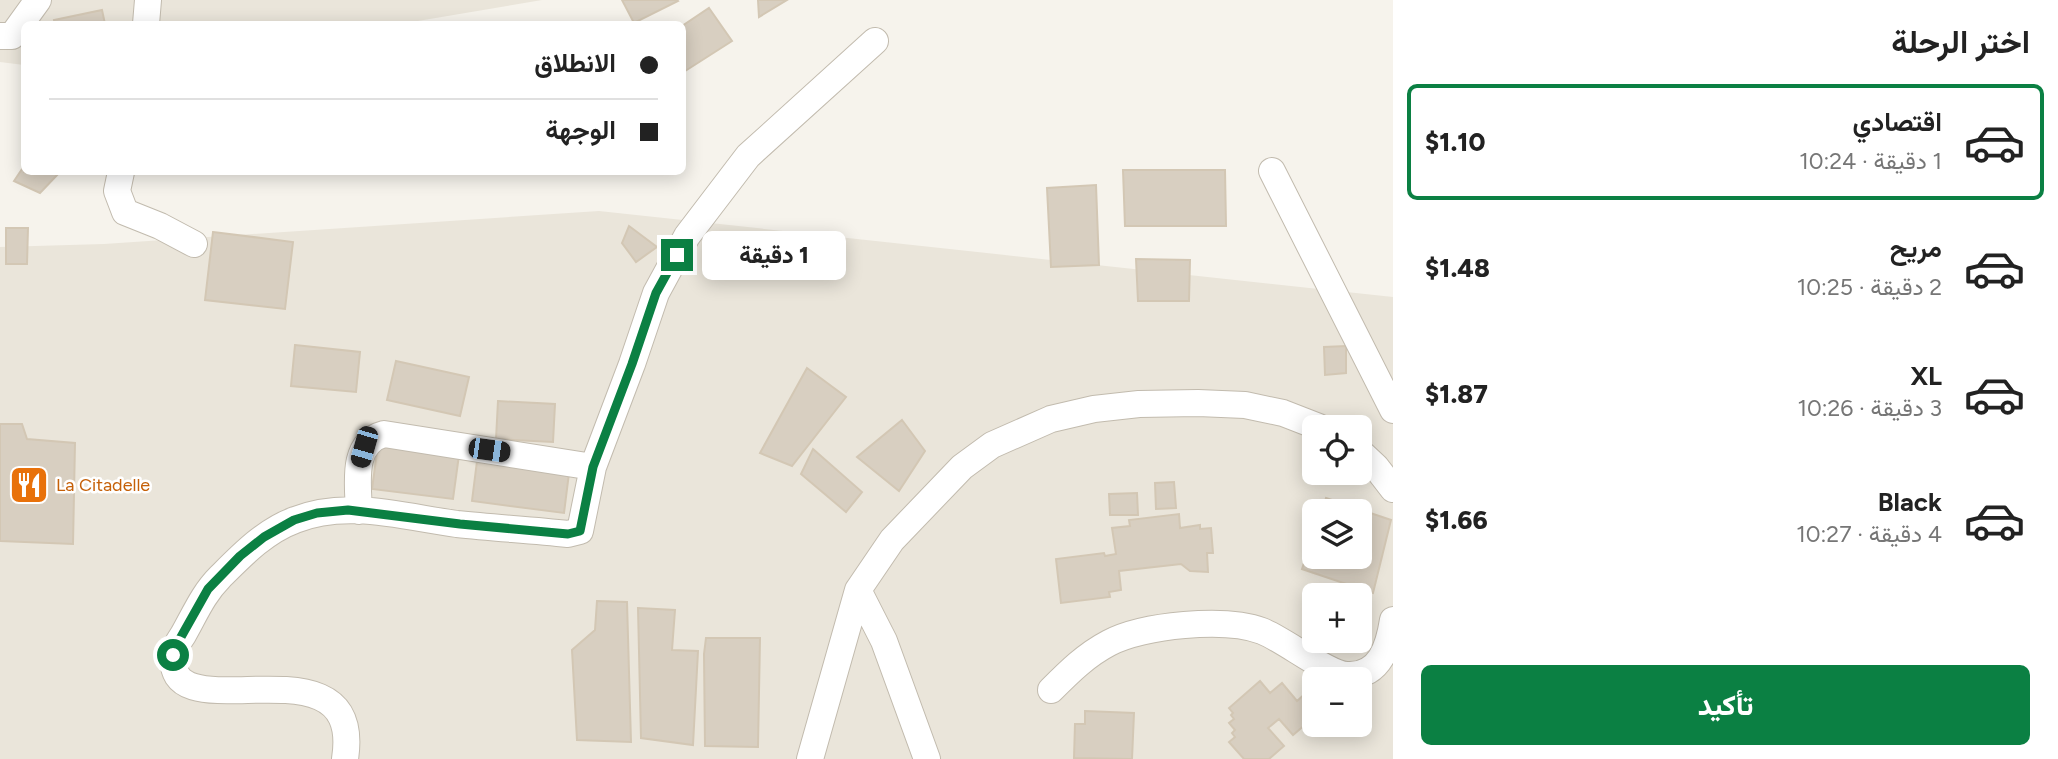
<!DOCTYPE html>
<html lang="ar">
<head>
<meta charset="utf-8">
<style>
  body { margin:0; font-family:Figtree,Vazirmatn,sans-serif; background:#f2f2f2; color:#222; direction:rtl; height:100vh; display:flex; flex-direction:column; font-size:26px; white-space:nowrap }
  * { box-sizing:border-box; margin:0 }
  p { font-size:23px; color:#767676 }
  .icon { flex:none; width:38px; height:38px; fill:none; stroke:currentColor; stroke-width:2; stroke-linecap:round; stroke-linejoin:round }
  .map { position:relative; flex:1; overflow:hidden; direction:ltr }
  .sheet { display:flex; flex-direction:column; background:#fff; width:665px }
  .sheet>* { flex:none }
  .top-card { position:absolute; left:21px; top:21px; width:665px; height:154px; border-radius:10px; box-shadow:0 4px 18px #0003; direction:rtl; display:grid; align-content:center; height:154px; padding:0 28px; background:#fff }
  .fabs { position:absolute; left:1302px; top:415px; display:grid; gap:14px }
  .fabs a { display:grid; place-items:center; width:70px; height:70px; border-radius:10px; background:#fff; box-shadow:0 4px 18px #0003; font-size:35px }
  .end { position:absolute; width:32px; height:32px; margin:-16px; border:9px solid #0b8043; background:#fff; box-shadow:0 0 0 4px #fff }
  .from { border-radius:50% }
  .bubble { position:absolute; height:49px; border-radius:10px; background:#fff; box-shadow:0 4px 18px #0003; font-size:23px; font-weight:800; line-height:49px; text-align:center; direction:rtl }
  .car { position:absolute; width:21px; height:42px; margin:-21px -10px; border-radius:9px; box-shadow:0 0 5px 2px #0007; background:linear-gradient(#222 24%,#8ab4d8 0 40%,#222 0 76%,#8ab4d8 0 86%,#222 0) }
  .top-card b { display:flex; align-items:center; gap:24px; height:66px; font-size:26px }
  .top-card b+b { border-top:2px solid #e0e0e0 }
  .top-card i { width:18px; height:18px; background:#222 }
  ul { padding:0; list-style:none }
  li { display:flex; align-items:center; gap:21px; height:116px; margin:0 14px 10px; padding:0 14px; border:4px solid transparent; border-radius:10px }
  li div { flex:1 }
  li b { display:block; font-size:26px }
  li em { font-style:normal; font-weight:800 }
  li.active { border-color:#0b8043 }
  li>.icon { width:63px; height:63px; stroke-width:1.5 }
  h2 { padding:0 28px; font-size:32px; line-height:84px }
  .action { display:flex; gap:14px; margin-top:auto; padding:14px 28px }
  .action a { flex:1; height:80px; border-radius:10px; background:#0b8043; color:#fff; font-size:28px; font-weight:800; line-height:80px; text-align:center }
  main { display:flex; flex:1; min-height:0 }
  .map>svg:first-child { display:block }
  .residential { fill:#eae5da; fill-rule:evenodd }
  .building { fill:#d8cfc1; stroke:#d3c7b4; stroke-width:2 }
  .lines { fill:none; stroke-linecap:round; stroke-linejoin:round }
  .minor-casing { stroke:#c2bbae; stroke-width:28 }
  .minor { stroke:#fff; stroke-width:26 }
  .route { stroke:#0b8043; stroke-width:9 }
  .labels { text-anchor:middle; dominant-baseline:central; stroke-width:5; stroke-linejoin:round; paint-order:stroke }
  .food-label { font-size:18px; fill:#c56008; stroke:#fff; text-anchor:start }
</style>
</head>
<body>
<main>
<section class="sheet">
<h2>اختر الرحلة</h2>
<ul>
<li class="active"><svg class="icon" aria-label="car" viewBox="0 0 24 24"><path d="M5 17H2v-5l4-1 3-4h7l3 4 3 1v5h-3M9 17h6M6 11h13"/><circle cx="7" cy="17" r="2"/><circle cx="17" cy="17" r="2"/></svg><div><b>اقتصادي</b><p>1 دقيقة · 10:24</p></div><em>$1.10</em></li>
<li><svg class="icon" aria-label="car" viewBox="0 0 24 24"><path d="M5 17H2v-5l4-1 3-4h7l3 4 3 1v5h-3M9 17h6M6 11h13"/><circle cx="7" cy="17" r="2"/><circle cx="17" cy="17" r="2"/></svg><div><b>مريح</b><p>2 دقيقة · 10:25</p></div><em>$1.48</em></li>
<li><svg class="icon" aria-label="car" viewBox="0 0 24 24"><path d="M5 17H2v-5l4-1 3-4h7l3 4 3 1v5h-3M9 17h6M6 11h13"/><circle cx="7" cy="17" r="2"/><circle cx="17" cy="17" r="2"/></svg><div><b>XL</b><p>3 دقيقة · 10:26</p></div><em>$1.87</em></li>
<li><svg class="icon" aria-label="car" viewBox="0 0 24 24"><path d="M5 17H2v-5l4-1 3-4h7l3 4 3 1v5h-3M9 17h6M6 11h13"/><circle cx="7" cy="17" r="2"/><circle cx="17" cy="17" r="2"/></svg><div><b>Black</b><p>4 دقيقة · 10:27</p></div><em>$1.66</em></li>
</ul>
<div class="action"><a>تأكيد</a></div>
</section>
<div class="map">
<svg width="1393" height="759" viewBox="0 0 1393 759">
  <rect width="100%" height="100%" fill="#f6f3ec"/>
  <!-- residential -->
  <path class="residential" d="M0 0H542L400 24H24V65L0 62Z
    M599 211 1393 297V759H0V247L104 244ZM1314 427H1360V472H1314ZM1314 511H1360V556H1314ZM1314 595H1360V640H1314ZM1314 679H1360V724H1314Z"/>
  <!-- building -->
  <path class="building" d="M622 0H677L678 1 634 23Z
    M758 0H787L759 17Z
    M709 8 732 41 682 73V26Z
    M102 10 105 24H55L54 20Z
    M24 166V172H60L40 193 14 181Z
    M1123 170H1225L1226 226H1125Z
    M1096 185 1099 265 1051 267 1047 188Z
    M629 226 657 247 636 262 622 243Z
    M6 228H28L27 264H6Z
    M213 232 293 242 285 309 205 300Z
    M1136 259 1190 260 1189 301H1138Z
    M295 345 360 352 356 392 291 386Z
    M1346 346V373L1325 375 1324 347Z
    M396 361 469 377 460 416 387 400Z
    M807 368 846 397 792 466 760 453Z
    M498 401 555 404 553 442 496 439Z
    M902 420 925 451 899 491 857 457Z
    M0 424H22L27 439 75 443 73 544 0 541Z
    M378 445 459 455 453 499 372 489Z
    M813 449 862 492 846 512 801 474Z
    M477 461 569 473 564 513 472 501Z
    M1174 482 1176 508 1156 509 1155 483Z
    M1137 493 1138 515H1110L1109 494Z
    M1326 498 1391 520 1373 593 1302 569 1314 532V556H1360V511H1322Z
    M1179 514 1180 528 1200 525V529L1211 528 1213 553H1207L1208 572 1190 571 1181 564 1119 571 1121 590 1109 592 1110 597 1061 603 1056 559 1104 553 1105 556 1116 554 1112 528 1130 526 1129 520Z
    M597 601 627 602 631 742 577 740 572 650 595 630Z
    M638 608 675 610 672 650 698 651 693 745 641 738Z
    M706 638H760L758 747 705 746 704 654Z
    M1260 681 1270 693 1282 683 1297 701 1306 693 1314 702V713L1311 716 1313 718 1293 735 1279 719 1268 728 1284 746 1269 759H1244L1229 742 1235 737 1232 733 1235 730 1229 723 1234 719 1231 715 1233 713 1229 708Z
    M1085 711 1134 713 1132 759 1074 758 1075 724H1085Z"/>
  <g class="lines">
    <!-- minor casing -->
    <g class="minor-casing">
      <path id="minor" d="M146 24 148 0
        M0 36H12L38 0
        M1272 171 1393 410
        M121 172 117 191 125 212 160 226 194 244
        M1360 452 1376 467 1393 489
        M593 467 632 364 656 293 687 236 748 156 875 41
        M858 590 884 641 927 759
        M1051 690C1069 672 1086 655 1109 643 1143 625 1225 617 1262 631 1285 640 1327 674 1347 675 1380 677 1389 646 1393 620
        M345 759C365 629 162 739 174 654 175 646 179 641 183 635 195 614 203 594 220 577 242 555 265 531 295 520 346 499 405 517 457 524 494 528 531 530 568 534L580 531 593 467 384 434C351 443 358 484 359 511
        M810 759 858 590 892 540 962 467 992 445 1051 419 1094 409 1139 404 1198 403 1245 405 1283 413 1319 427"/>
    </g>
    <!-- minor -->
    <use href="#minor" class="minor"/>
  </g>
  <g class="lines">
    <!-- route -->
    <path class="route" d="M173 655 177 644 208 589 240 556 264 537 294 520 317 513 348 510 460 524 568 534 580 531 593 467 632 364 656 293 677 255"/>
  </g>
  <!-- icons -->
  <defs>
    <g id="restaurant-square" transform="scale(2.0125)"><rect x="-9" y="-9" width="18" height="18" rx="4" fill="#e8710a" stroke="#fff"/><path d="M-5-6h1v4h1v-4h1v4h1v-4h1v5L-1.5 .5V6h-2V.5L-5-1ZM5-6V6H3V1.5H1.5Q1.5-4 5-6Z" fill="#fff"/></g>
  </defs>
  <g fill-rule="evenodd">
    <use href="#restaurant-square" x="29" y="485"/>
  </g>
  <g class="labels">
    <!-- food labels -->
    <g class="food-label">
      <text x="56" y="485">La Citadelle</text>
    </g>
  </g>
</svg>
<div class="fabs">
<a><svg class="icon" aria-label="locate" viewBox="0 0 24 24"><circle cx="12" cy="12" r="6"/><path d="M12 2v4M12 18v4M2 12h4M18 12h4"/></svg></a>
<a><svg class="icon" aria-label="layers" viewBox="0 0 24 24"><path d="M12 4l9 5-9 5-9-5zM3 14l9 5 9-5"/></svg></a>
<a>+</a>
<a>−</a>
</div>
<i class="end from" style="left:173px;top:655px"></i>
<i class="end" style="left:677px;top:255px"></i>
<div class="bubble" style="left:702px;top:231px;width:144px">1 دقيقة</div>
<i class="car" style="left:364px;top:447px;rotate:196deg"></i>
<i class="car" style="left:489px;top:450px;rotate:98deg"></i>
<div class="top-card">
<b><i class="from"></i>الانطلاق</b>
<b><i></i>الوجهة</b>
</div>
</div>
</main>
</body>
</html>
